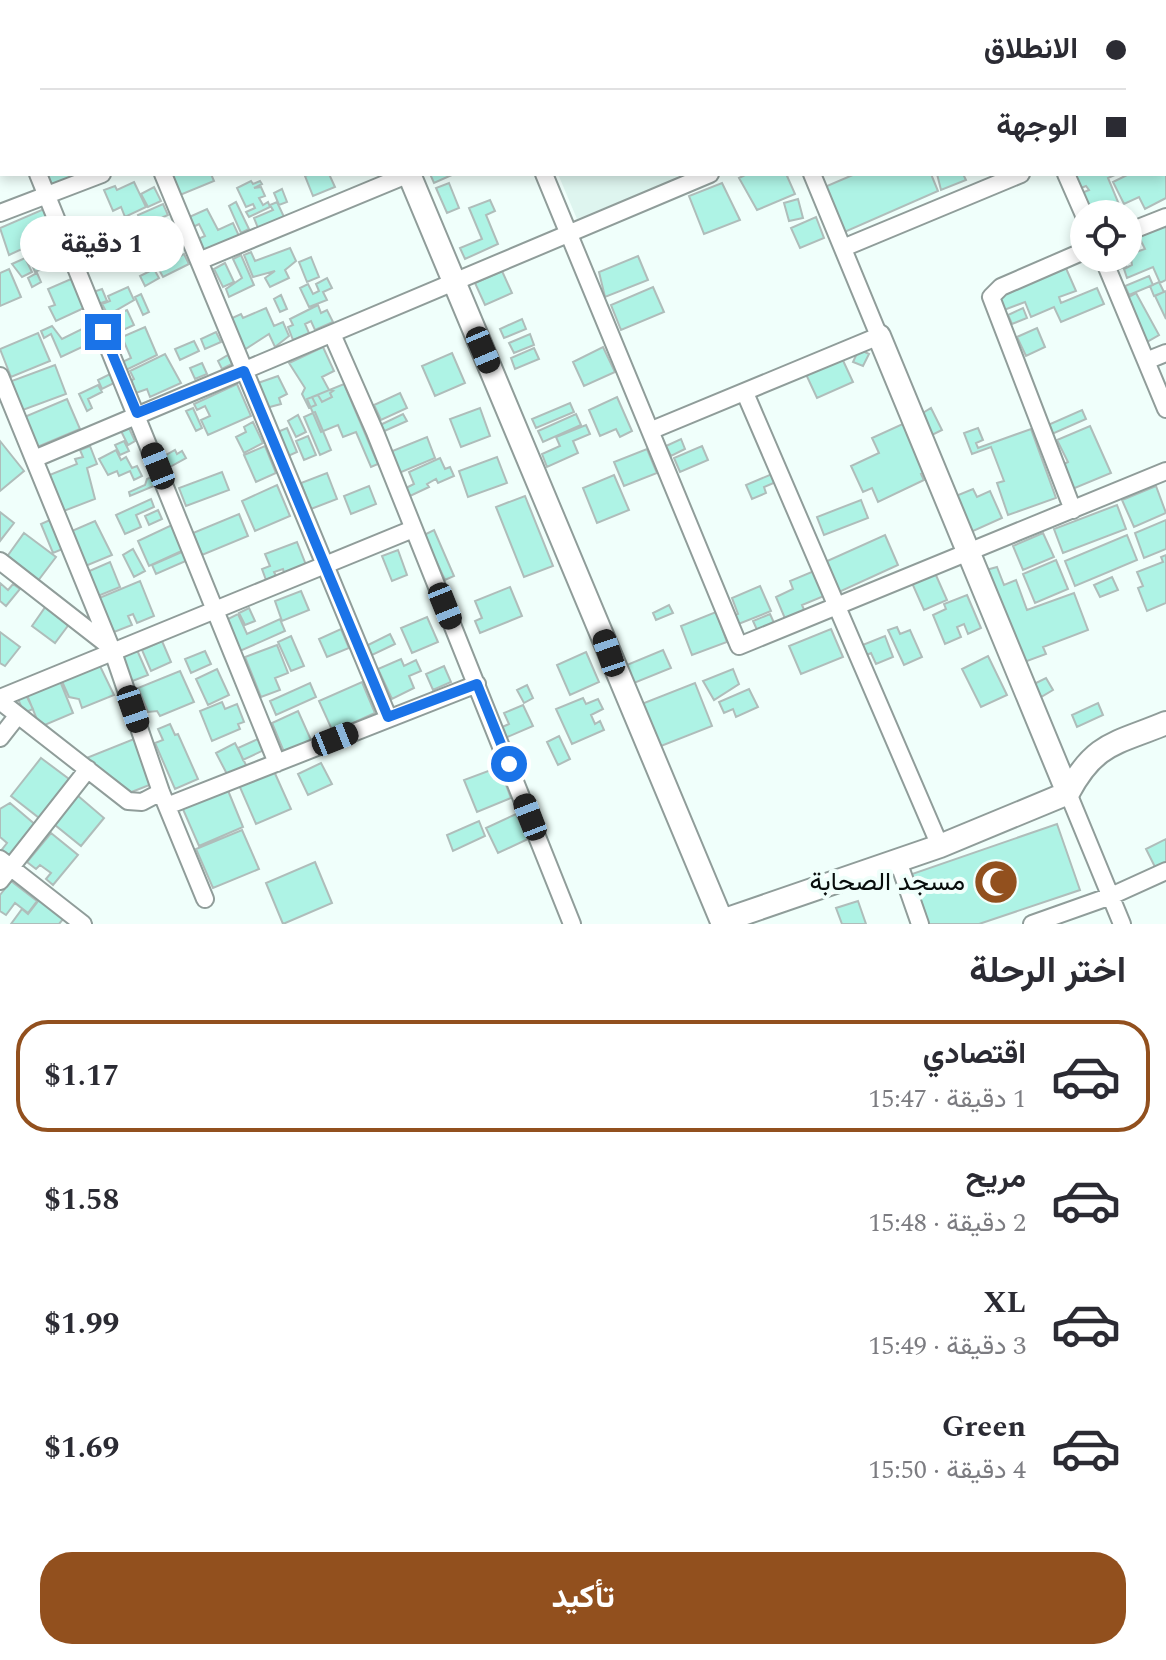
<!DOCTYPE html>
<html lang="ar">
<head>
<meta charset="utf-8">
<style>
  body { margin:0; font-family:Spectral,Vazirmatn,serif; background:#f7f7f7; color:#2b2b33; direction:rtl; height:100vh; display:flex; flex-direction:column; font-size:30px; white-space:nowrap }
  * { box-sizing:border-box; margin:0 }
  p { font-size:26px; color:#7c7c81 }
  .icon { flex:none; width:44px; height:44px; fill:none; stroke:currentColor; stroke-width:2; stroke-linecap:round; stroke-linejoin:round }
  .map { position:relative; height:924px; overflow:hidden; direction:ltr }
  .side { display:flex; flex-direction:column; background:#fff; flex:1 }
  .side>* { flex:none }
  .hud { position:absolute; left:0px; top:0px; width:1166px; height:176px; box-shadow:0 4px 12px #0003; direction:rtl; display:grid; align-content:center; height:176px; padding:0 40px; background:#fff }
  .fabs { position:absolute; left:1070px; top:200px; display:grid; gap:16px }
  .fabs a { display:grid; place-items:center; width:72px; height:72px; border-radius:50%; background:#fff; box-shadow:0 4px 12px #0003; font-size:40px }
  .end { position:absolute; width:36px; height:36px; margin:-18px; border:10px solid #1a73e8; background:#fff; box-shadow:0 0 0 4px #fff }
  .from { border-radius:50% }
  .bubble { position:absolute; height:56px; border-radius:28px; background:#fff; box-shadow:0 4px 12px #0003; font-size:26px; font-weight:700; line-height:56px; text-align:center; direction:rtl }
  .car { position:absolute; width:24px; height:48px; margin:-24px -12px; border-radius:10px; box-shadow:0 0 6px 2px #0007; background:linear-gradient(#222 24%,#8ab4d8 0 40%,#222 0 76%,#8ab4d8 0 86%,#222 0) }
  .hud b { display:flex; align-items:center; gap:28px; height:76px; font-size:30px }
  .hud b+b { border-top:2px solid #e1e1e2 }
  .hud i { width:20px; height:20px; background:#2b2b33 }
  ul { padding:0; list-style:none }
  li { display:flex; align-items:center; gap:24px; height:112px; margin:0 16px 12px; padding:0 24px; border:4px solid transparent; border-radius:32px }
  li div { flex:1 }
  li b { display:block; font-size:30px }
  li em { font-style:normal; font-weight:700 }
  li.current { border-color:#92501e }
  li>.icon { width:72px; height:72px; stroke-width:1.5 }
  h2 { padding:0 40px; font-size:36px; line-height:96px }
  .button { display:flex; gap:16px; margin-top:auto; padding:16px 40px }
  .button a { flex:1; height:92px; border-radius:32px; background:#92501e; color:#fff; font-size:32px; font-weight:700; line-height:92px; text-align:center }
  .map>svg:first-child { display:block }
  .built { fill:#def5ef }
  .building { fill:#aef3e5; stroke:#afbdba; stroke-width:2 }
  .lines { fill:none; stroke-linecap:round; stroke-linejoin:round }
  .street-casing { stroke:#909d9a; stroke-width:20 }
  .secondary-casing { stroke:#909d9a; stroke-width:26 }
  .street { stroke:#fff; stroke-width:16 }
  .secondary { stroke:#fff; stroke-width:22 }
  .route { stroke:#1a73e8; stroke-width:10 }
  .labels { text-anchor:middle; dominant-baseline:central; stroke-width:8; stroke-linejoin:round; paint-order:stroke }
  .poi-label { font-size:26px; fill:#080d0c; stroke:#f0fffb; text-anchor:end }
</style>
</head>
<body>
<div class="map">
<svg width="1166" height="924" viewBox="0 0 1166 924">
  <rect width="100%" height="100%" fill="#f0fffb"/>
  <!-- built -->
  <path class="built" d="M558 174H677L678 178 577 219Z"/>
  <!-- building -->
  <path class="building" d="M418 0H471L413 2Z
    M648 0H731L732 2H643Z
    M1166 157V198L1145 209 1139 197 1124 204 1113 182 1129 174H1164Z
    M43 174H79L50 188Z
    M171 174H211L214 181 180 195Z
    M310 174H329L335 187 313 196 305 176Z
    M430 174H454L434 183Z
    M747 174H791L787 176 795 194 757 210 739 178Z
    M855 174H931L938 191 840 234 820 189Z
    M937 174H963L966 180 941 190Z
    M1069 174H1117L1108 178 1123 214H1085L1077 195 1089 190 1086 186 1076 190Z
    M251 181 253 184 260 181 262 184 254 188 261 187 265 196 259 198 263 205 268 202 270 207 249 217 246 212 255 208 253 204 246 207 237 188Z
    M134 182 146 207 125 217 121 207 113 211 104 190 115 186 117 190Z
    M449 183 459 208 447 213 436 188Z
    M722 183 740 220 704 234 689 196Z
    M154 187 161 201 148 207 141 194Z
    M282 189 287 202 279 205 274 193Z
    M798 199 803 218 789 221 784 203Z
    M490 200 495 211 486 215 498 244 465 259 460 248 482 239 469 208Z
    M236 202 249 229 241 233 229 206Z
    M277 202 284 217 258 228 254 218 273 210 270 205Z
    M163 204 168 215 143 226 138 215Z
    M44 209 59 243 28 257 24 248 9 255 0 228Z
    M207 209 218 230 233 223 239 236 204 252 198 239 205 236 199 224 191 228 187 218Z
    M816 217 824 238 800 248 791 228Z
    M75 223 81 235 73 239 67 227Z
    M1166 225V280L1160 283 1153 267 1127 278 1124 269 1132 265 1128 239 1136 252 1145 249 1139 237Z
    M167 247 174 260 184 254 189 264 163 277 151 255Z
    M290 248 296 261 285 270 289 278 270 287 265 278 275 271 253 277 244 255 251 252 255 261Z
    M46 254H51L53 264 35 272 32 265Z
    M241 255 254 285 229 297 226 289 242 278 233 259Z
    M638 256 648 280 605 297 599 272Z
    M311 257 319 277 307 282 299 262Z
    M25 258 32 272 22 277 12 264Z
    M1108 258H1122L1126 266 1115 271Z
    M225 263 234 282 223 287 214 269Z
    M1065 266 1076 291 1059 297 1061 303 1097 288 1104 304 1061 322 1054 307 1031 317 1025 302 1004 310 997 294Z
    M9 269 21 297 0 306V273Z
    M154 269 159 278 145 286 140 276Z
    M502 271 512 293 485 305 475 283Z
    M37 273 41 282 32 287 28 278Z
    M1149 276 1153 285 1129 295 1125 286Z
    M327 278 332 288 323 292 327 300 309 307 300 288 308 284 313 294 319 291 316 284Z
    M71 279 84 308 56 321 49 307 55 305 48 289Z
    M1159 282 1164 292 1154 296 1150 286Z
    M128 287 134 300 108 315 102 304 110 301 108 296Z
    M653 287 664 312 621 330 611 305Z
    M102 289 107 301 98 304 93 292Z
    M1166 291V319L1155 296Z
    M1136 293 1159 335 1145 343 1125 299Z
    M141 294 149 312 143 315 135 297Z
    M281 295 287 309 280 312 274 299Z
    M318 305 321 313 327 310 333 322 315 330 311 321 305 324 309 333 293 340 288 327 293 325 290 319Z
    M266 308 274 326 283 322 289 336 275 347 269 334 244 350 230 319 241 314 243 318Z
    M1023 308 1027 318 1012 324 1008 315Z
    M127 310 134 325 110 336 103 320Z
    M522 319 526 329 504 338 500 329Z
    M90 325 97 340 61 357 51 334 44 338 41 331 52 326 62 339Z
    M145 327 157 355 124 371 120 363 131 358 122 337Z
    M1037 328 1045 347 1026 356 1017 337Z
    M216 332 221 342 205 349 201 339Z
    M38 333 50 361 11 377 0 349Z
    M530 334 534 345 514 353 509 343Z
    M194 341 199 351 180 360 175 349Z
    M323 347 334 371 322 377 329 390 333 391 330 393 332 397 322 402 318 395 312 397 316 405 309 408 302 394 305 388 289 363Z
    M603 347 615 372 584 386 573 362Z
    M534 348 539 359 515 369 511 358Z
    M859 349 869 354 863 366 853 362Z
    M452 353 465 383 435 396 422 366Z
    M165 354 181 383 150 397 147 389 133 394 128 382 134 379 130 371Z
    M840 354 853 382 817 398 804 370Z
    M228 355 232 364 222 369 218 361Z
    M202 363 207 374 195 379 190 368Z
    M55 365 66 394 20 411 9 382Z
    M110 374 114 383 102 389 98 380Z
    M278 376 287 394 279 398 281 404 266 408 255 384Z
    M237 384 251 416 208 435 201 420 210 416 205 406 197 410 194 404Z
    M344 384 378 464 371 467 356 432 343 437 338 425 321 432 307 399Z
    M98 385 102 392 88 399 92 408 87 411 79 394Z
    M400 393 407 408 381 420 374 405Z
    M617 397 632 431 620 437 616 429 600 436 589 410Z
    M67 399 80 429 35 448 22 418Z
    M570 403 574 412 536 428 532 419Z
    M193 408 202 428 196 431 186 411Z
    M480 408 490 436 461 447 450 419Z
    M931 408 942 430 932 435 921 414Z
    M1082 410 1086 419 1052 434 1048 425Z
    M315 412 331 450 320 455 304 417Z
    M403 414 407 421 380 433 376 427Z
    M576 414 581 425 543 442 538 431Z
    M298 415 306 432 296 437 288 421Z
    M253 422 263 443 244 453 236 437 246 432 244 427Z
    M907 422 929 470 921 474 924 480 878 502 872 488 863 492 851 466 879 453 872 438Z
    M586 425 590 434 573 441 578 453 547 467 542 454 560 446 556 437Z
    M1090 426 1111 473 1070 490 1060 466 1068 462 1057 440Z
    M129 428 135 441 128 445 121 431Z
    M287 428 297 452 286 457 275 433Z
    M978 428 983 440 976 443 978 448 1031 429 1056 498 1008 515 997 483 1004 481 991 447 972 454 964 433Z
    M308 436 316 455 304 460 296 441Z
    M427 437 435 458 399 473 390 452Z
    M681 439 685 449 671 456 666 446Z
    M0 441 24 471 0 491Z
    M124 441 129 451 120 455 115 445Z
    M90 446 97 464 87 468 95 499 61 512 47 476 77 464 75 459 83 457 80 450Z
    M265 446 276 473 256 482 244 455Z
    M702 446 708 460 680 472 674 458Z
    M647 449 657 473 624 486 614 462Z
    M116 450 121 460 126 457 132 468 137 466 142 476 134 480 130 471 119 476 117 471 108 475 99 459Z
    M175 450 177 454 182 451 186 458 168 468 166 455Z
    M497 457 507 483 468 497 459 471Z
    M440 458 445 469 450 467 454 476 438 483 436 479 427 484 429 487 408 497 404 489 414 484 409 472Z
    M222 472 229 490 186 506 179 488Z
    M327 473 337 499 311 509 301 483Z
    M772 474 776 482 764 487 766 493 752 499 746 485Z
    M156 475 161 483 130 496 129 492 145 485 147 479Z
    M614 475 629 510 597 523 583 488Z
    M277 485 290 516 255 531 242 501Z
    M369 486 376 504 351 514 344 496Z
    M1156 486 1166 513 1134 527 1122 500Z
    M973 489 977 497 990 491 1002 518 962 536 946 500Z
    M525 496 553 566 524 577 496 507Z
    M151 499 154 507 136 515 141 527 125 534 116 515Z
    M861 500 868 518 824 535 817 517Z
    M1117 505 1126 529 1063 553 1054 529Z
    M158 510 162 519 149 525 145 516Z
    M0 512 14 523 0 541Z
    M239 514 248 536 202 555 193 533Z
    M52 519 65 548 53 553 41 524Z
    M1166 520V549L1144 558 1135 533Z
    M95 521 112 555 83 567 65 534Z
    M174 524 186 549 149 566 138 541Z
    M434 530 454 576 445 580 424 535Z
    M24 533 56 557 37 582 6 558Z
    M1043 533 1054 557 1023 570 1013 546Z
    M885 535 898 565 839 592 825 562Z
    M1127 535 1137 560 1075 586 1065 561Z
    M297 542 306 565 284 573 283 569 274 572 276 576 266 580 262 569 270 566 265 554Z
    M133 549 145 571 134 577 123 555Z
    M398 550 407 575 392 581 382 556Z
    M184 551 188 560 156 574 152 565Z
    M1166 555V603L1147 611 1138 588 1143 586 1137 572 1163 562 1161 557Z
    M1056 560 1068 589 1035 603 1023 574Z
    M110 562 120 587 98 596 87 572Z
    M997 567 1004 585 1016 580 1027 610 1074 593 1088 630 1043 647 1046 654 1019 664 986 570Z
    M814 571 824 596 802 605 805 612 786 621 776 597 793 589 790 581Z
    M935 573 947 600 924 610 912 583Z
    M1112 577 1118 590 1100 597 1094 585Z
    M140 581 154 616 137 623 133 614 128 616 132 625 114 632 107 617 100 620 92 601Z
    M0 583 8 590 13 584 20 589 6 606 0 601Z
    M760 586 771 611 736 625 732 616 738 614 732 598Z
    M510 587 522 616 480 633 475 621 482 618 475 601Z
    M301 591 309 610 282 621 275 601Z
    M967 595 981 628 968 634 964 624 957 627 961 637 945 644 933 615 946 609 944 604Z
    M669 605 673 613 656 620 653 613Z
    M46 606 70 623 55 643 32 626Z
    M249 608 255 621 245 625 239 613Z
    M716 612 727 642 692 655 681 626Z
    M238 614 247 634 280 619 285 631 240 651 226 620Z
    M770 614 775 625 758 632 753 621Z
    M427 617 438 642 412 653 401 628Z
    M897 627 900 634 910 630 922 657 904 665 888 630Z
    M341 629 349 648 327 657 319 639Z
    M831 629 843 657 801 674 789 646Z
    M0 632 20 647 5 666 0 663Z
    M390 634 395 644 370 656 366 646Z
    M291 636 304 666 291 671 278 642Z
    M885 636 893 657 876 664 871 653 864 656 860 646Z
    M162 641 171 662 151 671 142 650Z
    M277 645 288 673 275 678 280 690 261 697 245 657Z
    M137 650 148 675 130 682 119 658Z
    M663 650 671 668 629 685 622 667Z
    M205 651 211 664 191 673 185 659Z
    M586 652 599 682 570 695 557 665Z
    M988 656 1007 695 981 707 962 669Z
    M401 659 404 666 416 660 421 671 409 676 414 688 392 699 378 669Z
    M99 664 114 695 82 708 79 699 69 697 61 679Z
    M444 666 451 682 433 690 426 674Z
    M217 669 229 695 208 705 196 679Z
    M733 669 739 684 714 700 703 681Z
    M180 671 194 702 160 716 157 711 148 712 138 688Z
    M58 676 73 713 40 727 25 690Z
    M1046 678 1053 690 1041 697 1034 684Z
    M362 682 375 713 333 732 319 701Z
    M310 683 316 697 276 715 270 701Z
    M695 683 712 726 656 748 639 705Z
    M527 685 533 698 524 703 517 690Z
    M749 689 758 707 736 717 733 709 724 713 719 702Z
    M26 695 33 709 24 713 18 699Z
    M583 698 586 704 598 699 603 709 591 715 595 724 600 721 604 730 572 744 556 709Z
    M222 702 225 709 237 704 244 722 238 724 240 729 212 741 200 711Z
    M1098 703 1103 715 1077 727 1072 715Z
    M523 705 533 726 505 738 500 728 509 724 504 713Z
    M298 711 311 740 284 752 272 723Z
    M170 724 175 735 178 734 198 779 175 789 155 743 163 740 158 729Z
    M559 736 570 759 558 765 547 742Z
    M260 738 264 750 243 760 238 748Z
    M134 739 152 784 129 793 84 759Z
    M235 743 247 767 228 776 216 753Z
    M41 758 73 782 43 821 11 796Z
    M321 763 332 784 308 795 298 774Z
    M499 767 511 798 477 812 464 780Z
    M273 769 291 809 256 824 239 785Z
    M227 788 243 827 199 846 182 807Z
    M77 795 104 818 81 846 55 825Z
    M10 803 38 827 11 861 0 852 7 843 0 837V809Z
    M516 814 528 839 498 853 486 828Z
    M479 821 485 836 453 851 447 835Z
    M1057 824 1080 890 979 924H929L912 874Z
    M242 830 259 869 213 888 196 849Z
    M51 833 78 855 53 885 46 879 51 873 40 865 36 869 27 862Z
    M1166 839V865L1156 869 1146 849Z
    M315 862 332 903 283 924 266 883Z
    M11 881 37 901 28 913 15 903 6 915 0 911V895Z
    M39 900 64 918 59 924H11L22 909 28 914Z
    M858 901 866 924H842L836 908Z"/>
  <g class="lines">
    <!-- street casing -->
    <g class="street-casing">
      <path id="street" d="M196 0 197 2
        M611 0 612 2
        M741 0V2
        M863 0 864 2
        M993 0 994 2
        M516 2 520 0
        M1129 2 1134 0
        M0 70 2 76
        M0 111 2 110
        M1164 115 1166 114
        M38 174 277 763
        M163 174 388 717
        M544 174 739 646 1166 471
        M1066 174 1084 215
        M0 213 102 174
        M1128 232 1166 217
        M843 248 1021 174
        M1103 258 1166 409
        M199 261 409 174
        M332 334 375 432 572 924
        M1146 361 1166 353
        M0 376 114 655 161 792 205 899
        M745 393 940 846
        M652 430 879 336 812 174
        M34 459 710 174
        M1073 510 991 297 1001 287 1084 251
        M0 561 109 646
        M0 698 413 529
        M0 701 128 801 142 802 161 792
        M0 738 18 715
        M1068 793 1122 924
        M167 806 477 684
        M0 859 83 924
        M898 861 920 924
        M0 881 88 769
        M1032 924 1111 896 1166 871"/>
    </g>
    <!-- secondary casing -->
    <g class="secondary-casing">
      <path id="secondary" d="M337 0 338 2
        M409 174 723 924
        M879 336 1068 793
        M722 921 940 846 1068 793C1095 742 1116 744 1166 723"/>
    </g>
    <!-- street -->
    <use href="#street" class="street"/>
    <!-- secondary -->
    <use href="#secondary" class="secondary"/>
  </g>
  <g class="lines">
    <!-- route -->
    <path class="route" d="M103 332 137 413 244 371 388 717 477 684 509 764"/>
  </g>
  <!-- icons -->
  <defs>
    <g id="mosque-disc" transform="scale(2.3)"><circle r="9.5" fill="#92501e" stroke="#f0fffb"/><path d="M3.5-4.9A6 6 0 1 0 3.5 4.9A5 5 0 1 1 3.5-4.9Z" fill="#fff"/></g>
  </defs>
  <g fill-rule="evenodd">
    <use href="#mosque-disc" x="996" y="882"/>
  </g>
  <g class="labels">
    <!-- poi labels -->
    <g class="poi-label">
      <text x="965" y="882">مسجد الصحابة</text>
    </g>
  </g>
</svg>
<div class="fabs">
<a><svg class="icon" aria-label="locate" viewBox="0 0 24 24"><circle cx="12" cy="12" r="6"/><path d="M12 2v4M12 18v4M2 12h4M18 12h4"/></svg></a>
</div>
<i class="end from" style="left:509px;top:764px"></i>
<i class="end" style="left:103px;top:332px"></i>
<div class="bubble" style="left:20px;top:216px;width:164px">1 دقيقة</div>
<i class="car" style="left:483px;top:350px;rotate:157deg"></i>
<i class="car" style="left:158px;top:466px;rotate:338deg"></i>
<i class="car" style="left:445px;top:606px;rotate:158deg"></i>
<i class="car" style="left:609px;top:653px;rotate:341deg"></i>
<i class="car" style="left:133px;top:709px;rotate:161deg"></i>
<i class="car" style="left:335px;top:739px;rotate:68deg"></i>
<i class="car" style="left:530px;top:817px;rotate:339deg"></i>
<div class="hud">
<b><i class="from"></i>الانطلاق</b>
<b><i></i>الوجهة</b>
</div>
</div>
<section class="side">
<h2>اختر الرحلة</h2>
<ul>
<li class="current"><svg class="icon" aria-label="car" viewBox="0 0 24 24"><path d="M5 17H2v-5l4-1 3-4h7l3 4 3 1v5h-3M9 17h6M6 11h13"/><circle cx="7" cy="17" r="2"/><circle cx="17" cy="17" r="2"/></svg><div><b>اقتصادي</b><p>1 دقيقة · 15:47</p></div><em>$1.17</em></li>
<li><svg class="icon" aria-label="car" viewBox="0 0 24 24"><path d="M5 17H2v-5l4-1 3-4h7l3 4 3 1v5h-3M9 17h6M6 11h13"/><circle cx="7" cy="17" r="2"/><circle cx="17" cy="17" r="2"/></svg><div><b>مريح</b><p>2 دقيقة · 15:48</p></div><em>$1.58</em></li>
<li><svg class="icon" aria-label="car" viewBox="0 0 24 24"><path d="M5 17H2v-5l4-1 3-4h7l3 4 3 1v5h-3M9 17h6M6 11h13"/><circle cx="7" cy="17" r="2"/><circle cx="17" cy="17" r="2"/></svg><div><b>XL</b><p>3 دقيقة · 15:49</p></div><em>$1.99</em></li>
<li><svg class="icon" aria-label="car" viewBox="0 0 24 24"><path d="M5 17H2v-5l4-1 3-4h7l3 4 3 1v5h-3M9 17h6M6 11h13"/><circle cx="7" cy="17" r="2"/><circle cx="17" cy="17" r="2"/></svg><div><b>Green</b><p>4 دقيقة · 15:50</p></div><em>$1.69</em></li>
</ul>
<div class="button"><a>تأكيد</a></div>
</section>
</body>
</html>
